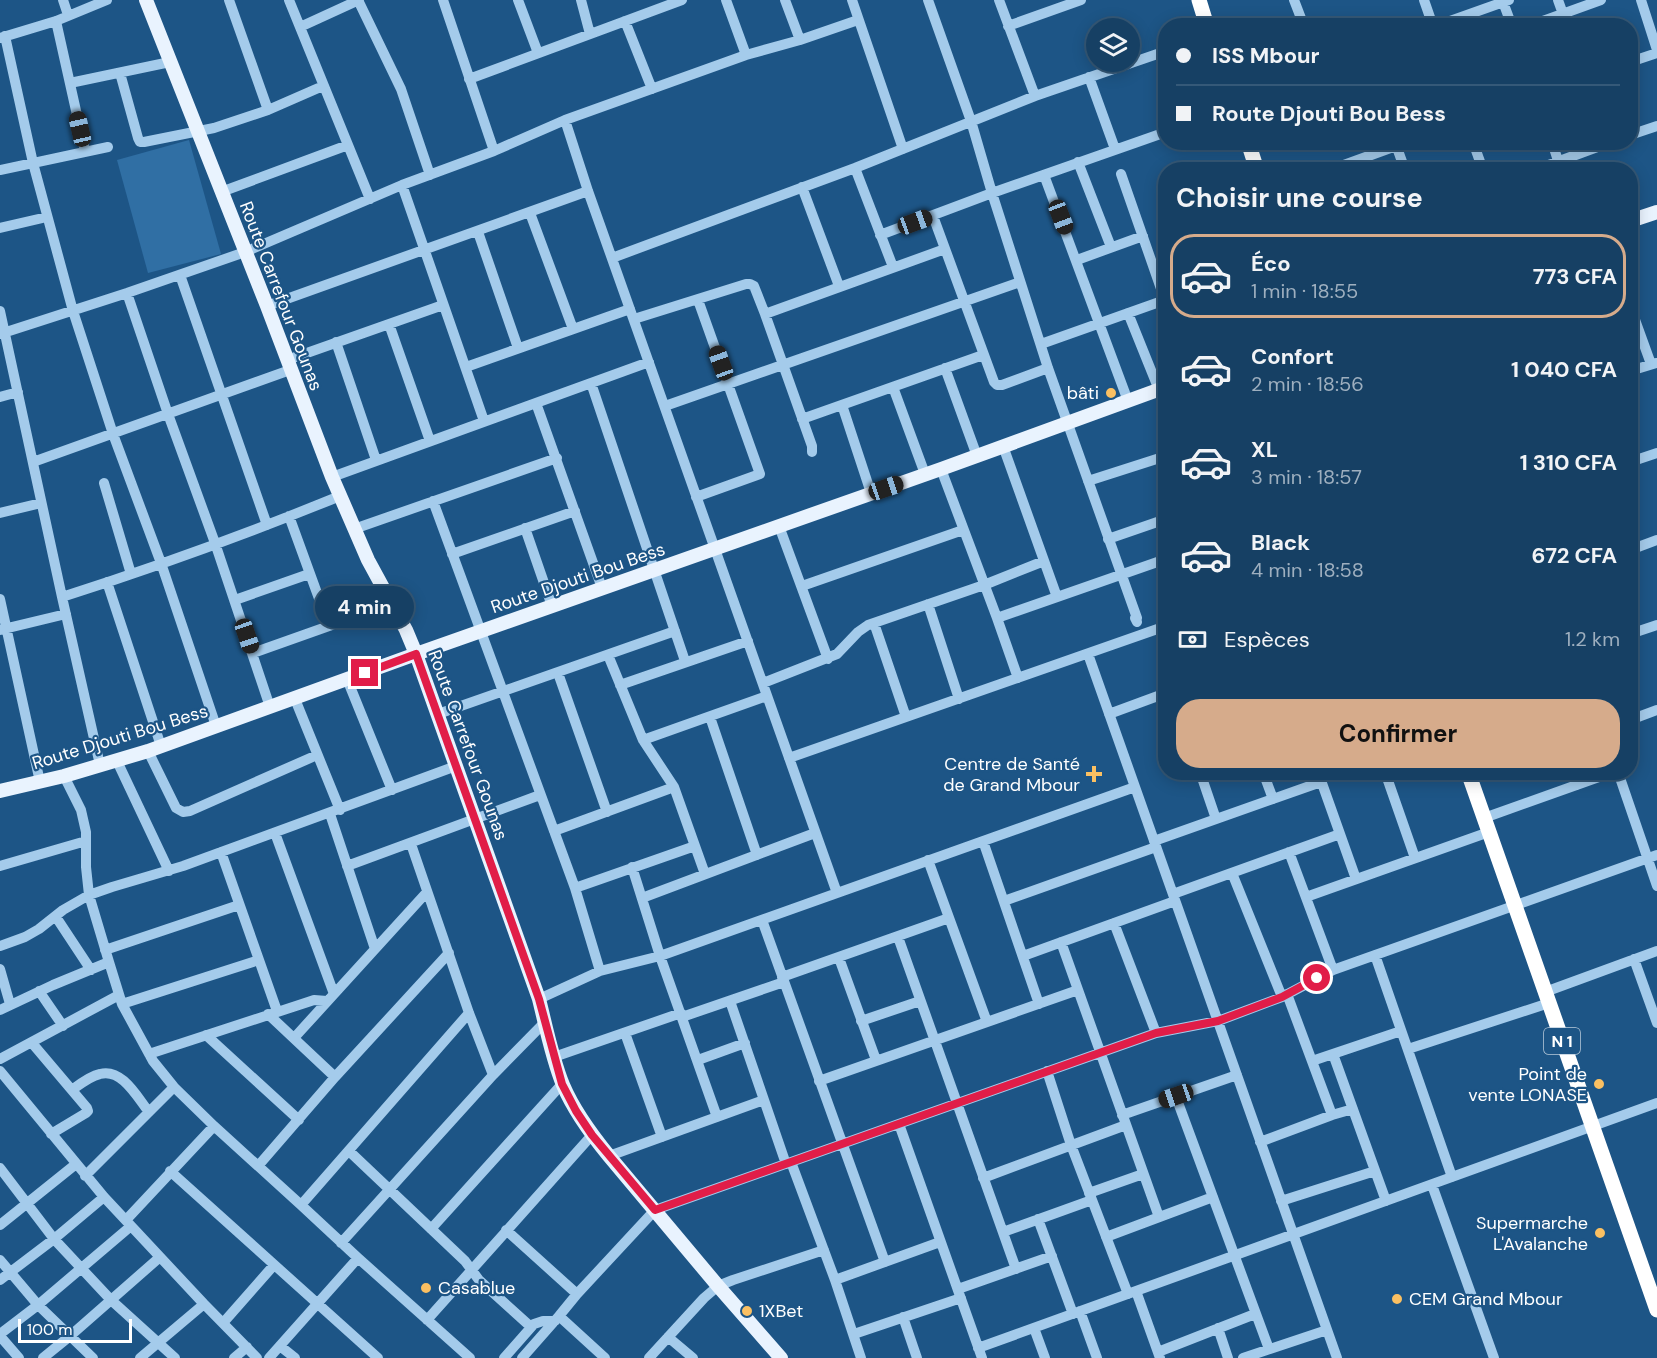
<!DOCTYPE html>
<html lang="fr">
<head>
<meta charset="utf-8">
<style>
  body { margin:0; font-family:"DM Sans",sans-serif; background:#234b6d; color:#f1f3f6; height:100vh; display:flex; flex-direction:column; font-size:22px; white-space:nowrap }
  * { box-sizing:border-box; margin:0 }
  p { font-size:20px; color:#9eafbf }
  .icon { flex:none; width:33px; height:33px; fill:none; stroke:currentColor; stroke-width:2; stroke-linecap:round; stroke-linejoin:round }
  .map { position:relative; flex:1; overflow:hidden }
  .side { position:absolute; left:1158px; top:162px; width:480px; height:618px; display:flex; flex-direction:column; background:#164064; border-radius:24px; box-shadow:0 3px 15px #0003,0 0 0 2px #355978 }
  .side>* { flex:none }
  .hud { position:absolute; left:1158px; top:18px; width:480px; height:132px; border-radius:24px; box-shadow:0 3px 15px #0003,0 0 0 2px #355978; display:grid; align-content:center; height:132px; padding:0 18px; background:#164064 }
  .tools { position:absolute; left:1086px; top:18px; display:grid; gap:12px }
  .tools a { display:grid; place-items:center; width:54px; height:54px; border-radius:50%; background:#164064; box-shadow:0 3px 15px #0003,0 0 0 2px #355978; font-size:30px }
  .scale { position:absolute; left:18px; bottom:15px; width:114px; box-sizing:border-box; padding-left:6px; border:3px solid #fff; border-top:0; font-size:16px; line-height:21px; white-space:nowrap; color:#fff; -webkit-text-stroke:4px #1d5586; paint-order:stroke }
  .end { position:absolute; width:27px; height:27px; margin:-14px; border:8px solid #e11d48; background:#fff; box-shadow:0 0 0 3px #fff }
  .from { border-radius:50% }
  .bubble { position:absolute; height:42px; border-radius:21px; background:#164064; box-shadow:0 3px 15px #0003,0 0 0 2px #355978; font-size:20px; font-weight:700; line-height:42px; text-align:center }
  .car { position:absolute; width:18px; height:36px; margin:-18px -9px; border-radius:8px; box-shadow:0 0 4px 2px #0007; background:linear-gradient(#222 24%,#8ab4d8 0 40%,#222 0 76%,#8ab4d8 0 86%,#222 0) }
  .hud b { display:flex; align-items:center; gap:21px; height:57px; font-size:22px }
  .hud b+b { border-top:2px solid #355978 }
  .hud i { width:15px; height:15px; background:#f1f3f6 }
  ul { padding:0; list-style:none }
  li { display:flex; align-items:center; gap:18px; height:84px; margin:0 12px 9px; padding:0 6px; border:3px solid transparent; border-radius:24px }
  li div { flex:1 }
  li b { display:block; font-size:22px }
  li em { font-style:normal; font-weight:700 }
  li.active { border-color:#d6ab8b }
  li>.icon { width:54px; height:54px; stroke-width:1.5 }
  h2 { padding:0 18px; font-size:27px; line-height:72px }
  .pay { display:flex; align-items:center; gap:15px; height:66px; padding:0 18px; font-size:22px }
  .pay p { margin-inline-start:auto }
  .cta { display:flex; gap:12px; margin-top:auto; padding:12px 18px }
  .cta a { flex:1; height:69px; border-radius:24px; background:#d6ab8b; color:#111; font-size:24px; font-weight:700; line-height:69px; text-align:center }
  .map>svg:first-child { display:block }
  .green { fill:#306fa4 }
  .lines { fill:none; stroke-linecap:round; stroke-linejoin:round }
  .minor { stroke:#a4cbeb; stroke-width:10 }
  .major { stroke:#e9f3fe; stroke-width:14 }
  .highway { stroke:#fff; stroke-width:15 }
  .route { stroke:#e11d48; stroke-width:8 }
  .poi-dot { fill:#fbc062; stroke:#1d5586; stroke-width:2 }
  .labels { text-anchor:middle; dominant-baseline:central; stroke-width:4.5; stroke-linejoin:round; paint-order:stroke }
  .shield { fill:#1d5586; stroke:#bbccdb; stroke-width:1.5 }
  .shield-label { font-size:16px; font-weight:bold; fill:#fff }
  .street-label { font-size:18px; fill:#fff; stroke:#1d5586 }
  .poi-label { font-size:18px; fill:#fff; stroke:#1d5586; text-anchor:end }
</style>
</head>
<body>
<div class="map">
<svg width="1657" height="1358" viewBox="0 0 1657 1358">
  <rect width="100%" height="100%" fill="#1d5586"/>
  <!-- green -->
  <path class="green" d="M189 140 221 254 148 273 117 160Z"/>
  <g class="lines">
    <!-- minor -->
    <path class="minor" d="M63 0 68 15
      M229 0 268 110
      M289 0 370 199
      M358 0 401 89 430 175
      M443 0 494 151
      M518 0 538 53
      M581 0 590 34
      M726 0 746 55
      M785 0 800 40
      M852 0 903 149
      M928 0 971 121 992 193 1048 368 1137 618H1135L1137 622
      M999 0 1035 96
      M1294 0 1304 26
      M1424 0 1433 26
      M1558 0 1563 14
      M1641 0 1657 50
      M1503 2 1512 26
      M56 21 85 151
      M625 21 652 89
      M1008 26 1081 0
      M1436 26 1509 0
      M1529 26 1601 0
      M300 27 359 0
      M5 36 33 163 73 311 113 434 161 563 216 726
      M0 38 56 21 107 0
      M1630 62 1657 53
      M120 73 138 138 140 142H144L214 128 268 110 323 86
      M1089 77 1115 149
      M469 79 682 0
      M70 83 170 62
      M565 120 588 191 837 893
      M1630 135 1657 126
      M1395 142 1405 170
      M1473 142 1483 170
      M1552 142 1561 170
      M1078 162 1111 247
      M855 168 893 267
      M0 170 108 147
      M1330 170 1396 146
      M1535 170 1611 142
      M1121 174 1166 303
      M1044 175 1128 401
      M402 185 484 421
      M802 187 839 286
      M221 192 348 145
      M530 213 573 329
      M933 216 994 382 997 385H1002L1048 368
      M0 228 47 217
      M478 232 518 348
      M880 235 992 193 1166 132
      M612 258 855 168 1035 96 1166 51
      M1077 260 1143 236
      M180 275 267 525
      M127 293 168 414 215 543 270 707
      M267 306 588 191
      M1630 306 1651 364
      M0 311 62 597 100 765
      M1128 313 1159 390
      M765 314 945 249
      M634 319 746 284H750L754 286 765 314 812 446V452
      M389 324 430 441
      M0 334 127 293 245 252 402 185 494 151 565 120 746 55 800 40 858 20
      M336 342 376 460
      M1041 344 1165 300
      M287 360 443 305
      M466 367 630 309
      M945 368 977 456
      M1630 371 1656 363
      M591 383 685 661
      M893 387 925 474
      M0 397 18 392
      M536 403 602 588
      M842 405 871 493
      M665 406 1020 282
      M802 419 983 355
      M1003 446 1057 597
      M33 462 290 370
      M1630 462 1657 453
      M941 469 997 618 1018 678
      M332 477 649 362
      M1088 481 1166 456
      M104 483 131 574
      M696 497 760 474 698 300
      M433 501 575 888 600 971
      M0 513 41 503
      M289 516 329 626
      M779 526 828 659
      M525 528 552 606
      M354 529 557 458
      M1108 539 1166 519
      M1630 550 1657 540
      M452 554 575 511
      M107 582 161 746
      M802 586 963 530
      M62 597C156 567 249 533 340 496
      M0 599 40 782
      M235 600 309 574
      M928 604 959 699
      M997 618 1166 559
      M874 623 906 717
      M0 630 66 614
      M1630 634 1657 625
      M253 653 329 626 390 602
      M1088 654 1337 1358
      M608 655 643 740 674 787 705 874
      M558 673 607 812
      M347 679 392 790
      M763 683 837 654 858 632 868 625 984 585 1044 561
      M620 685 748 641
      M295 699 340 810
      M438 714 675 631
      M1109 714 1166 693
      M710 717 757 855
      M1630 720 1657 710
      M643 740 767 696
      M148 751 176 808 183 812 190 811 317 755
      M789 758 1166 626
      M117 761 169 871
      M1200 772 1216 819
      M1263 772 1273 799
      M1318 772 1356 879
      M1385 772 1415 858
      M1573 772 1577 785
      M1618 772 1657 886
      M64 776 81 810 86 832V867L89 895 109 962 122 1004 153 1061 174 1087 214 1126 301 1205 358 1258 470 1358
      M330 814 375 949
      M1484 818 1613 772
      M554 831 674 787
      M275 833 334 994
      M983 841 1039 1004
      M1154 841 1321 782
      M411 844 469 1013 493 1075
      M221 852 277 1011
      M1289 852 1333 970
      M928 860 987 1022
      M0 866 86 841
      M347 866 540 795
      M632 867 660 956 717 1117
      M1232 873 1282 997
      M575 888 695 846
      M1173 894 1340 834
      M1306 897 1489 832
      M642 898 815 833
      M1004 901 1156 847
      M56 917 91 970
      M762 920 885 1262
      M1114 923 1156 1033
      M898 937 1016 1269
      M1061 942 1159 1217
      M0 946 25 937 39 929 63 910 89 895 112 887 183 866 456 766
      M105 950 239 905
      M1375 955 1452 1177
      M1023 956 1175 901
      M839 958 876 1060
      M1634 959 1657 1023
      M0 969 10 1004
      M782 977 949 918
      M39 991 63 1026
      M1545 992 1657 951
      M1287 994 1332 1115
      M539 999 600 971 660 956 1135 787
      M730 1001 786 1164
      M122 1004 259 960
      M0 1010 53 985 109 962
      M268 1014 335 1077
      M682 1017 784 982
      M861 1021 920 1001
      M625 1033 662 1137
      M206 1035 299 1120
      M294 1038 427 892
      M32 1043 87 1108 88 1111 86 1113 51 1134
      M1408 1049 1549 1003
      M149 1054 308 1002 314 1000 327 1001
      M1333 1054 1386 1201
      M554 1057 681 1013
      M0 1059 119 995
      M698 1060 745 1043
      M1312 1061 1401 1031
      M0 1071 104 1197 204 1304 257 1358
      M1047 1071 1071 1145 1128 1294
      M819 1081 1078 990
      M72 1090C80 1084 90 1076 100 1074 122 1068 137 1097 149 1112
      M1176 1097 1269 1349
      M1122 1115 1237 1075
      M899 1124 982 1358
      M1260 1142 1332 1115 1353 1109
      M349 1151 465 1261 479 1280 531 1327
      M609 1156 764 1100
      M791 1162 835 1280 861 1358
      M258 1166 335 1077 449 953
      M0 1168 54 1239 111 1300 175 1358
      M170 1171 378 1358
      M85 1176 174 1087
      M983 1178 1126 1125
      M1432 1185 1494 1358
      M1089 1193 1143 1174
      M1281 1201 1375 1171
      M301 1205 469 1013
      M1038 1219 1073 1314
      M126 1220 214 1126
      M0 1225 76 1164
      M431 1229 562 1084
      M506 1230 577 1294
      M1003 1232 1092 1200
      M1106 1237 1213 1197
      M341 1243 493 1075 545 1022
      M0 1260 38 1305 93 1358
      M0 1280 54 1239 104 1197
      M835 1280 940 1242
      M958 1289 1052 1256
      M1136 1291 1160 1358
      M1080 1311 1097 1358
      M559 1316 605 1358
      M903 1317 917 1358
      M427 1320 592 1135
      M223 1323 274 1265
      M1034 1328 1045 1358
      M1218 1328 1228 1358
      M0 1334 38 1305 131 1226
      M854 1334 961 1298
      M0 1336 19 1358
      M668 1337 693 1358
      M280 1346 295 1358
      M978 1348 1657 1103
      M1158 1352 1255 1314
      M43 1358 70 1336 160 1257
      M140 1358 204 1304
      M234 1358 247 1347
      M269 1358 358 1258
      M504 1358 534 1324 543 1321H555
      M522 1358 559 1316 577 1294 655 1210 1156 1033 1218 1021 1282 997 1333 970 1657 855
      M649 1358 704 1298 718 1286 733 1280 824 1250
      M1243 1358 1327 1330"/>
    <!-- major -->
    <path class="major" d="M146 0 267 306 332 477 368 560 406 630 416 654 539 999C546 1027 552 1058 563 1085 574 1111 591 1134 609 1156L718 1286 781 1358
      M1630 221 1657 212
      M0 791 64 776 148 751 416 654 941 469 1166 387"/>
    <!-- highway -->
    <path class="highway" d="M1199 0 1207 26
      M1248 142 1257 170
      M1468 772 1657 1310"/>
  </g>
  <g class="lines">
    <!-- route -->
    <path class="route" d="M365 673 416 654 539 999 562 1084 576 1111 592 1135 655 1210 1156 1033 1218 1021 1282 997 1317 978"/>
  </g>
  <!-- markers -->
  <g class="poi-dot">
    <circle cx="1111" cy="393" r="6"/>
    <path d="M1091 765h6v6h6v6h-6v6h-6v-6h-6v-6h6z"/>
    <circle cx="1599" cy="1084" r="6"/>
    <circle cx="1600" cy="1233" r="6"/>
    <circle cx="426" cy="1288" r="6"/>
    <circle cx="1397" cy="1299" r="6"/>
    <circle cx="747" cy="1311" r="6"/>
  </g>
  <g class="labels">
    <!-- shield labels -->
    <rect class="shield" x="1544" y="1028" width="36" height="26" rx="4.5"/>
    <g class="shield-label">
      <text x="1562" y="1041">N 1</text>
    </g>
    <!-- street labels -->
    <g class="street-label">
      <text transform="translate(281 296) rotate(69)">Route Carrefour Gounas</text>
      <text transform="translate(578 578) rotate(-19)">Route Djouti Bou Bess</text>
      <text transform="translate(120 737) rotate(-17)">Route Djouti Bou Bess</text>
      <text transform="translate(468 745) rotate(70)">Route Carrefour Gounas</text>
    </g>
    <!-- poi labels -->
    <g class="poi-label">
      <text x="1099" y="393">bâti</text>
      <text x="1080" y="764">Centre de Santé<tspan x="1080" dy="21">de Grand Mbour</tspan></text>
      <text x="1587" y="1074">Point de<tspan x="1587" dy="21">vente LONASE</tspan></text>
      <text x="1588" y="1223">Supermarche<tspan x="1588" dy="21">L'Avalanche</tspan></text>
      <text x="438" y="1288" text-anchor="start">Casablue</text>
      <text x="1409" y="1299" text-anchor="start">CEM Grand Mbour</text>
      <text x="759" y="1311" text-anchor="start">1XBet</text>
    </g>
  </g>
</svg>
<div class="tools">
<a><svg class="icon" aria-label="layers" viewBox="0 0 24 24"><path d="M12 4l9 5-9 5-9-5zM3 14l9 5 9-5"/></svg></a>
</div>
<div class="scale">100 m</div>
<i class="end from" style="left:1317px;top:978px"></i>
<i class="end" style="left:365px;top:673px"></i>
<div class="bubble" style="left:315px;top:586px;width:99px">4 min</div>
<i class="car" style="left:80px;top:129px;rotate:347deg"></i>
<i class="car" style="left:1061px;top:217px;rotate:159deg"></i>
<i class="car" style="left:915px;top:222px;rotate:70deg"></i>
<i class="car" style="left:721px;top:363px;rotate:340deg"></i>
<i class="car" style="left:886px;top:488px;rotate:71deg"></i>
<i class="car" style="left:247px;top:636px;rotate:161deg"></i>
<i class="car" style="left:1176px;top:1096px;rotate:251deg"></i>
<div class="hud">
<b><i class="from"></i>ISS Mbour</b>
<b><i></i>Route Djouti Bou Bess</b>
</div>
<section class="side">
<h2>Choisir une course</h2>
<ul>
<li class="active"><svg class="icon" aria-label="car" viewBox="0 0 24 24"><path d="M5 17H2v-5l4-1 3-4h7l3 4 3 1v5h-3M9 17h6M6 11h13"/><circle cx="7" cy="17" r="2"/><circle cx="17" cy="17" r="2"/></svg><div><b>Éco</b><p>1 min · 18:55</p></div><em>773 CFA</em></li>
<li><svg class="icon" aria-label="car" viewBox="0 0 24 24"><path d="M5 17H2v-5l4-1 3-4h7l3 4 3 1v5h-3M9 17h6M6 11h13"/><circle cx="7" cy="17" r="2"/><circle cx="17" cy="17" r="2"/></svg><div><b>Confort</b><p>2 min · 18:56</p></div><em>1 040 CFA</em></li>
<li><svg class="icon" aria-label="car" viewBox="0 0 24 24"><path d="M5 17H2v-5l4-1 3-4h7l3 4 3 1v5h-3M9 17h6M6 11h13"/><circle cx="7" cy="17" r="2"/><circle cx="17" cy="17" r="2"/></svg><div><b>XL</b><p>3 min · 18:57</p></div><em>1 310 CFA</em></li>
<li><svg class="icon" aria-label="car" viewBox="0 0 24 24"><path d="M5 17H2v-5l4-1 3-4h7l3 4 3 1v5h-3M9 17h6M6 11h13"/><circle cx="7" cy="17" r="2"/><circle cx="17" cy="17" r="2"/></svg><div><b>Black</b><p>4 min · 18:58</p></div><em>672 CFA</em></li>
</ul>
<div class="pay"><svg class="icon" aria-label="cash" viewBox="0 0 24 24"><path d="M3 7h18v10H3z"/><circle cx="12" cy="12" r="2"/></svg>Espèces<p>1.2 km</p></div>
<div class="cta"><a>Confirmer</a></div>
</section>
</div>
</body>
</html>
